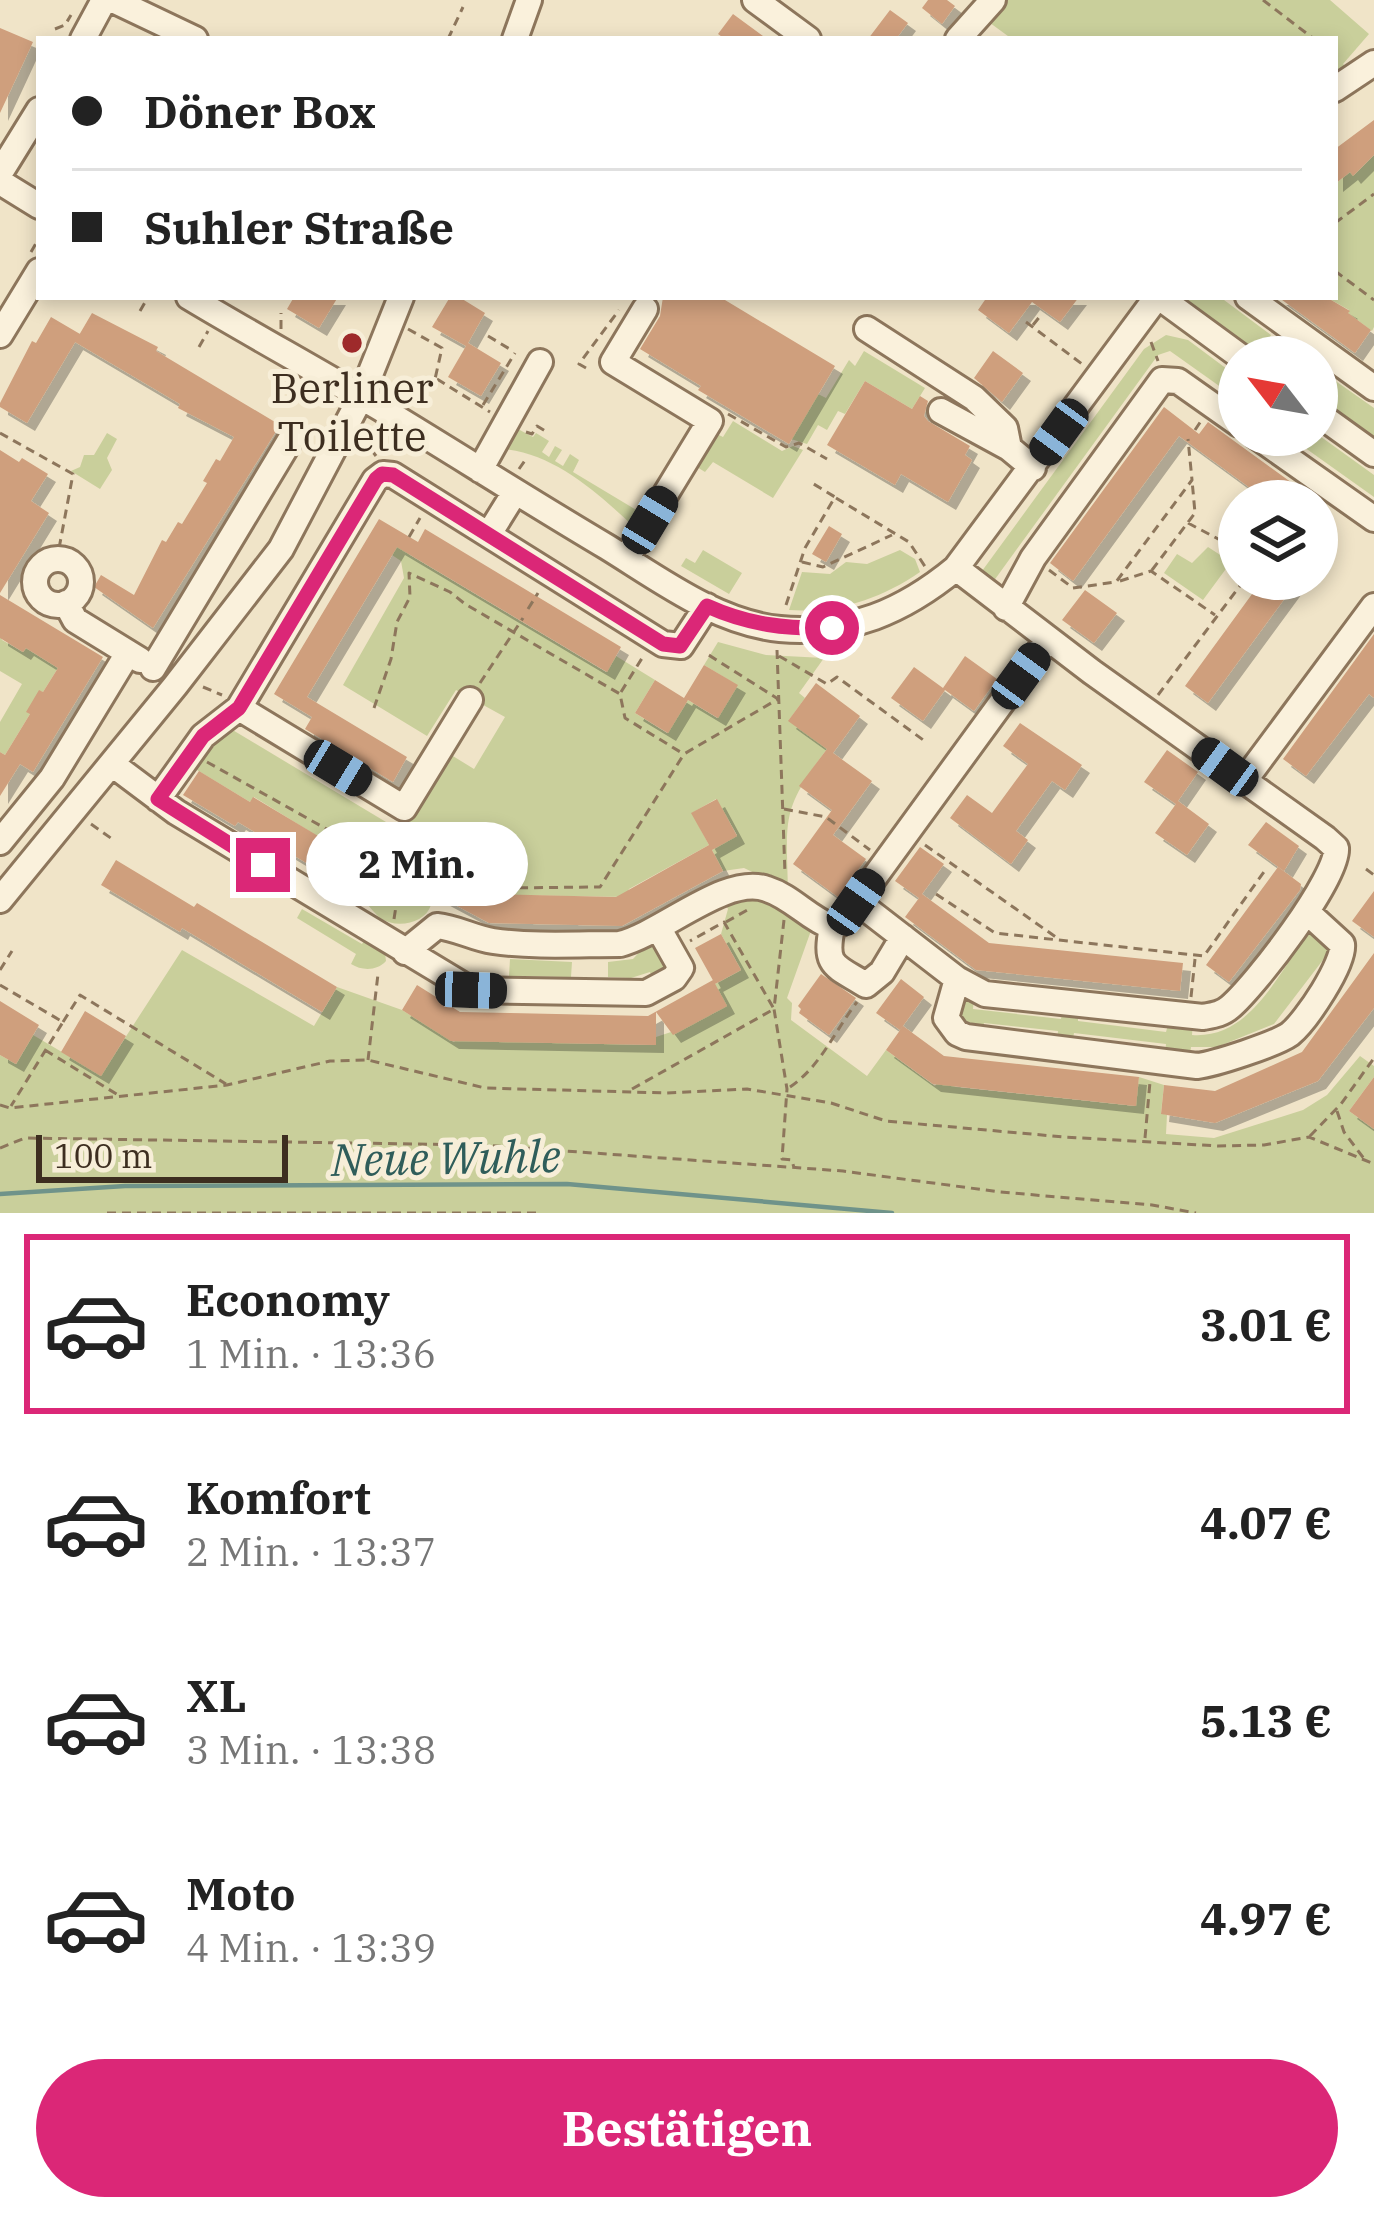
<!DOCTYPE html>
<html lang="de">
<head>
<meta charset="utf-8">
<style>
  body { margin:0; font-family:"IBM Plex Serif",serif; background:#f2f2f2; color:#222; height:100vh; display:flex; flex-direction:column; font-size:45px; white-space:nowrap }
  * { box-sizing:border-box; margin:0 }
  p { font-size:39px; color:#767676 }
  .icon { flex:none; width:66px; height:66px; fill:none; stroke:currentColor; stroke-width:2; stroke-linecap:round; stroke-linejoin:round }
  .map { position:relative; height:1213px; overflow:hidden }
  .drawer { display:flex; flex-direction:column; background:#fff; flex:1 }
  .drawer>* { flex:none }
  .top-card { position:absolute; left:36px; top:36px; width:1302px; height:264px; border-radius:0px; box-shadow:0 6px 18px #0003; display:grid; align-content:center; height:264px; padding:0 36px; background:#fff }
  .needle { width:78px; rotate:301deg }
  .fabs { position:absolute; left:1218px; top:336px; display:grid; gap:24px }
  .fabs a { display:grid; place-items:center; width:120px; height:120px; border-radius:50%; background:#fff; box-shadow:0 6px 18px #0003; font-size:60px }
  .scale { position:absolute; left:36px; bottom:30px; width:252px; box-sizing:border-box; padding-left:12px; border:6px solid #3d2e20; border-top:0; font-size:33px; line-height:42px; white-space:nowrap; color:#3d2e20; -webkit-text-stroke:9px #f7eed8; paint-order:stroke }
  .end { position:absolute; width:54px; height:54px; margin:-27px; border:15px solid #db2777; background:#fff; box-shadow:0 0 0 6px #fff }
  .from { border-radius:50% }
  .bubble { position:absolute; height:84px; border-radius:42px; background:#fff; box-shadow:0 6px 18px #0003; font-size:39px; font-weight:800; line-height:84px; text-align:center }
  .car { position:absolute; width:36px; height:72px; margin:-36px -18px; border-radius:15px; box-shadow:0 0 9px 3px #0007; background:linear-gradient(#222 24%,#8ab4d8 0 40%,#222 0 76%,#8ab4d8 0 86%,#222 0) }
  .top-card b { display:flex; align-items:center; gap:42px; height:114px; font-size:45px }
  .top-card b+b { border-top:3px solid #e0e0e0 }
  .top-card i { width:30px; height:30px; background:#222 }
  ul { padding:21px 0 0; list-style:none }
  li { display:flex; align-items:center; gap:36px; height:180px; margin:0 24px 18px; padding:0 12px; border:6px solid transparent; border-radius:0px }
  li div { flex:1 }
  li b { display:block; font-size:45px }
  li em { font-style:normal; font-weight:800 }
  li.active { border-color:#db2777 }
  li>.icon { width:108px; height:108px; stroke-width:1.5 }
  .button { display:flex; gap:24px; margin-top:auto; padding:24px 36px }
  .button a { flex:1; height:138px; border-radius:72px; background:#db2777; color:#fff; font-size:48px; font-weight:800; line-height:138px; text-align:center }
  .map>svg:first-child { display:block }
  .green { fill:#c9cf9b }
  .lines { fill:none; stroke-linecap:round; stroke-linejoin:round }
  .stream { stroke:#6f938a; stroke-width:4.5 }
  .building { fill:#cf9f7d; filter:url(#shadow) }
  .minor-casing { stroke:#8d765c; stroke-width:30 }
  .path { stroke:#8d765c; stroke-width:3; stroke-dasharray:9 6; stroke-linecap:butt }
  .minor { stroke:#faf1dc; stroke-width:24 }
  .route { stroke:#db2777; stroke-width:15 }
  .poi-dot { fill:#9e2a2b; stroke:#f7eed8; stroke-width:4.5 }
  .labels { text-anchor:middle; dominant-baseline:central; stroke-width:10; stroke-linejoin:round; paint-order:stroke }
  .poi-label { font-size:42px; fill:#3d2e20; stroke:#f7eed8 }
  .water-label { font-size:45px; font-style:italic; fill:#2f5d5a; stroke:#f7eed8 }
</style>
</head>
<body>
<div class="map">
<svg width="1374" height="1213" viewBox="0 0 1374 1213">
  <defs>
    <filter id="shadow"><feDropShadow dx="8" dy="8" stdDeviation="0" flood-color="#0004"/></filter>
  </defs>
  <rect width="100%" height="100%" fill="#f0e4c8"/>
  <!-- green -->
  <path class="green" d="M1004 0H1330L1369 34 1343 64 1348 69 1335 78V39H1012L986 20Z
    M1374 155V327L1372 331 1348 313 1349 310 1326 297H1335V184L1350 172 1354 175Z
    M1180 297H1220L1271 335 1269 339 1292 357H1256Z
    M1166 335 1188 340 1239 378V400L1170 351 1158 355 993 582 982 571 1144 349Z
    M864 351 925 388 912 409 865 381 845 414 838 411 827 430 818 425 807 444 791 439 818 394 826 398 849 360 855 366Z
    M1317 368 1374 408V443L1317 402Z
    M733 421 782 451 793 446 803 450 773 498 713 462 705 472 697 467 717 434 723 437Z
    M516 428 533 437 536 433 549 441 542 452 549 457 555 446 562 450 555 461 563 466 570 454 579 460 573 472 643 514 634 527C598 493 555 454 504 449Z
    M107 433 117 439 107 458 112 470 100 489 71 471 80 467 84 455H94Z
    M1317 434 1374 475V497L1287 435Z
    M399 543 410 555 606 672 616 656 655 680 635 713 667 733 688 700 717 718 737 685 704 665 718 642 766 655 824 658 799 693 805 698 789 720 827 749C782 809 786 816 788 889L744 868 723 871 712 850 737 835 716 799 692 813 709 845 629 889 626 897 505 895 499 900 447 868C438 882 435 891 431 905 425 924 396 929 380 918 373 912 366 902 360 895L374 871 254 797 250 802 192 767 231 729 391 825 411 816 448 753 474 769 505 717 456 690 427 736 343 685 404 578 401 561 392 555Z
    M1208 547 1231 562 1203 600 1164 573 1177 554 1192 563Z
    M703 550 742 573 729 594 681 566 686 558 695 563Z
    M900 550 915 559 920 572C881 599 838 613 789 610L802 572 830 574 846 562 867 564Z
    M0 632 2 640 23 652 26 648 58 668 43 692 39 691 30 714 5 755 0 752V722L22 684 0 671Z
    M749 891 813 925 787 998 792 1003 791 1020 867 1076 886 1050 935 1086 940 1079 956 1087 1135 1106 1139 1077 1164 1085 1161 1113 1167 1115 1166 1134 1214 1138 1303 1110 1327 1095 1360 1056 1374 1066V1077L1349 1111 1374 1129V1213H0V1055L16 1064 33 1035 101 1075 182 950 314 1026 337 987 402 1010 454 1042 459 1035 475 1041 656 1045V1037L671 1032 715 984 741 970 721 934 728 909 723 899Z
    M302 909 362 944 368 934 384 945 386 961C377 971 362 971 351 964L356 954 297 918Z
    M1303 927 1330 936 1335 962 1326 956 1274 1024 1217 1047H1191L1190 1058 1165 1055 1166 1044 1074 1033 1072 1045 1057 1043 1058 1031 984 1023 982 1034 965 1031 952 1006 966 996 974 997 973 1009 1061 1019 1063 1008 1078 1010V1021L1166 1032 1169 1021 1193 1023 1192 1035C1248 1039 1275 979 1304 940L1295 933Z
    M645 946 656 947 665 954 667 969 654 982 650 972 631 978 608 977V962L633 959Z
    M510 959 572 962 571 977 509 976Z"/>
  <g class="lines">
    <!-- stream -->
    <path class="stream" d="M0 1194 125 1186 567 1184 892 1213"/>
  </g>
  <!-- building -->
  <path class="building" d="M928 0H947L955 6 942 24 922 8Z
    M890 10 908 23 896 39H868Z
    M733 14 767 39H725L718 34Z
    M0 28 33 42 0 113Z
    M1374 120V155L1353 176 1350 172 1335 184V149Z
    M294 297H338L319 328 287 309Z
    M450 297H459L485 313 468 343 501 363 481 396 448 377 466 346 432 327Z
    M663 297H720L835 366 789 444 698 390 701 386 640 349 660 316Z
    M987 297H1079L1060 322 1032 302 1009 333 978 310Z
    M1278 297H1326L1350 311 1348 313 1371 330 1355 353Z
    M92 313 158 347 156 351 280 425 153 628 94 587 101 575 134 595 162 540 166 542 178 522 182 524 207 483 203 481 216 459 220 461 234 437 178 408 180 404 75 342Z
    M51 317 80 334 27 423 0 407V403L32 341 36 343Z
    M993 351 1023 373 1002 402 974 378Z
    M865 381 912 409 920 396 928 401 924 416 928 421 970 446 965 455 972 460 948 502 901 474 895 485 827 445Z
    M1164 407 1199 434 1208 422 1317 501H1268L1179 436 1073 581 1050 563Z
    M0 450 19 462 22 458 48 474 31 501 49 513 0 593Z
    M379 519 418 542 425 529 621 647 607 672 397 547 307 697 407 757 393 782 305 729 312 717 274 694Z
    M829 526 842 534 826 562 812 554Z
    M1263 579H1299L1208 703 1185 686Z
    M1085 590 1117 613 1094 643 1062 620Z
    M0 595 103 657 33 772 20 764 0 796V752L5 755 30 714 26 712 39 690 43 692 58 668 26 648 23 652 0 638Z
    M1374 634V698L1369 694 1306 776 1283 759Z
    M965 656 997 679 974 711 945 690 923 721 891 698 914 667 943 688Z
    M704 665 738 685 718 718 688 700 668 733 635 713 655 680 684 698Z
    M816 683 860 716 833 753 872 781 833 835 866 859 838 897 793 864 832 810 799 786 827 749 788 721Z
    M1020 723 1082 765 1065 790 1052 781 1016 831 1028 840 1011 864 950 818 967 795 992 813 1028 764 1003 746Z
    M1167 750 1198 772 1178 801 1209 824 1187 855 1155 833 1176 804 1144 782Z
    M199 771 250 802 253 797 375 870 360 895 238 822 235 826 183 795Z
    M717 799 737 836 712 850 723 871 622 926 489 923 431 892 446 868 490 894 616 897 709 845 691 813Z
    M1266 822 1299 846 1284 871 1248 845Z
    M920 847 944 864 922 894 989 943 1183 963 1180 991 976 970 905 917 919 898 895 881Z
    M116 860 194 907 197 903 337 987 322 1012 182 928 180 932 101 885Z
    M1278 867 1301 884 1300 890 1229 982 1206 965Z
    M1374 891V937L1352 921Z
    M721 934 741 970 715 984 695 948Z
    M1374 953V1008L1318 1081 1215 1123 1161 1114 1164 1085 1215 1091 1302 1052Z
    M821 974 856 998 829 1035 799 1013 801 1009 798 1006Z
    M901 979 924 997 900 1030 876 1013Z
    M713 980 727 1006 673 1035 656 1012V1045L451 1041 402 1010 417 985 460 1012 648 1016Z
    M0 1001 39 1025 16 1064 0 1055Z
    M85 1011 126 1036 101 1076 61 1052Z
    M903 1026 944 1056 1139 1077 1136 1106 933 1084 886 1050Z
    M1374 1077V1129L1349 1111Z"/>
  <g class="lines">
    <!-- minor casing -->
    <g class="minor-casing">
      <path id="minor" d="M113 0 195 39
        M755 0 808 39
        M83 39 104 0
        M515 39 529 0
        M958 39 993 0
        M1335 89 1374 63
        M0 173 39 110
        M0 182 39 206
        M189 297C252 335 317 370 380 408 456 454 531 502 607 547 659 579 717 623 780 629 849 635 904 611 956 568L1157 297
        M1159 297 1241 357
        M1248 297 1374 388
        M867 329 974 398 1005 428 1009 448 1033 468
        M0 335 39 271
        M941 411 1009 448
        M1317 413 1374 454
        M1255 435 1374 519
        M480 470 540 362
        M489 534 515 492
        M626 559 710 421 613 362 645 309
        M35 582a23 23 0 1 1 46 0a23 23 0 1 1-46 0Z
        M66 603 75 620 140 660
        M1006 608 1033 558 1162 380 1178 381 1239 424
        M153 668 295 432
        M239 708 404 808 470 700
        M112 764 176 812 471 990 646 993 674 978 681 968 659 929
        M1244 781 1374 606
        M158 799 203 736 239 708 375 480 383 474 393 475 663 644 681 646 707 606
        M0 842 52 778 128 653
        M0 900 175 686 281 549 361 397 401 297
        M856 901 957 979 985 994 1203 1017C1214 1015 1222 1014 1230 1007 1255 986 1339 877 1336 848L1325 838 1092 672 956 568
        M832 927C824 967 834 965 866 985L882 972 903 937
        M405 952 437 926C457 928 473 938 493 941 534 947 579 944 620 944 663 933 726 874 767 889 792 897 808 918 832 927L841 923 1048 639
        M957 979 946 1018 957 1033 966 1037 1197 1066C1215 1064 1276 1044 1290 1034 1306 1021 1345 963 1342 944L1307 912"/>
    </g>
    <!-- path -->
    <path class="path" d="M1263 0 1314 39
      M55 29 65 25 71 15
      M448 39 463 7
      M1335 223 1374 194
      M31 252 39 238
      M1335 271 1374 300
      M140 311 148 297
      M1026 322 1082 364
      M1033 325 1041 315
      M281 329V313
      M408 329 442 348 435 379 420 404
      M488 336 513 351
      M1151 342 1158 361
      M199 347 208 331
      M586 368 579 364 619 310
      M437 379 490 412
      M483 405 515 353
      M728 414 786 447 799 443 827 459
      M1195 430 1201 421
      M526 432 532 434 537 426 547 432
      M0 433 73 474 57 559
      M364 440 376 456
      M519 469 526 459
      M836 498 909 542 926 568
      M1188 523 1239 550
      M409 537 420 518
      M802 562 823 567 892 535
      M1049 570 1073 588 1116 582 1192 480 1188 439
      M1152 570 1195 513 1192 480
      M1120 581 1151 571 1215 615
      M786 605 805 548 835 497 812 483
      M528 609 538 593
      M777 650 785 874
      M779 656 827 684 837 677 926 742
      M480 683 523 618
      M203 687 222 695
      M621 692 644 655
      M1158 695 1245 579
      M374 708 391 659 397 622 410 597 409 573 450 592 465 604 620 694 625 718 682 753
      M207 762 380 859 402 868 443 857
      M784 809 826 817 870 850
      M91 824 115 841
      M925 845 1060 940
      M1366 869 1374 875
      M936 894 995 933 1204 956 1266 869
      M394 919 407 836 497 888 600 887 684 754 778 699 704 652
      M784 920 774 1009 787 1089 782 1159 792 1160 794 1168
      M726 922 749 909
      M0 970 12 951
      M0 985 63 1022 11 1106
      M1191 997 1195 959
      M63 1022 80 995 226 1084
      M45 1050 118 1095
      M368 1060 378 974
      M790 1087C821 1066 834 1032 857 1002
      M632 1089 774 1009 724 922 690 941
      M0 1105 10 1108 227 1085 330 1061 368 1060 485 1088 667 1093 747 1089 831 1103 886 1121 1064 1137 1218 1146 1264 1145 1309 1137 1374 1164
      M1337 1111 1344 1132 1365 1160
      M1310 1136 1341 1104 1374 1058
      M1145 1138 1150 1082
      M0 1148 25 1138 482 1145 843 1171 1000 1192 1152 1205 1196 1213
      M107 1213H540"/>
    <!-- minor -->
    <use href="#minor" class="minor"/>
  </g>
  <g class="lines">
    <!-- route -->
    <path class="route" d="M263 865 158 799 203 736 239 708 376 479 382 474 393 475 663 644 680 646 707 606C749 625 786 629 832 628"/>
  </g>
  <!-- markers -->
  <circle class="poi-dot" cx="352" cy="343" r="12"/>
  <g class="labels">
    <!-- poi labels -->
    <g class="poi-label">
      <text x="352" y="387">Berliner<tspan x="352" dy="48">Toilette</tspan></text>
    </g>
    <!-- water labels -->
    <g class="water-label">
      <text transform="translate(446 1157) rotate(-1)">Neue Wuhle</text>
    </g>
  </g>
</svg>
<div class="fabs">
<a><svg class="needle" viewBox="-14 -14 28 28"><path d="M0-13l5 13h-10z" fill="#e53935"/><path d="M0 13l5-13h-10z" fill="#767676"/></svg></a>
<a><svg class="icon" aria-label="layers" viewBox="0 0 24 24"><path d="M12 4l9 5-9 5-9-5zM3 14l9 5 9-5"/></svg></a>
</div>
<div class="scale">100 m</div>
<i class="end from" style="left:832px;top:628px"></i>
<i class="end" style="left:263px;top:865px"></i>
<div class="bubble" style="left:306px;top:822px;width:222px">2 Min.</div>
<i class="car" style="left:1059px;top:432px;rotate:216deg"></i>
<i class="car" style="left:650px;top:520px;rotate:31deg"></i>
<i class="car" style="left:1021px;top:676px;rotate:36deg"></i>
<i class="car" style="left:1225px;top:767px;rotate:306deg"></i>
<i class="car" style="left:338px;top:768px;rotate:121deg"></i>
<i class="car" style="left:856px;top:902px;rotate:35deg"></i>
<i class="car" style="left:471px;top:990px;rotate:92deg"></i>
<div class="top-card">
<b><i class="from"></i>Döner Box</b>
<b><i></i>Suhler Straße</b>
</div>
</div>
<section class="drawer">
<ul>
<li class="active"><svg class="icon" aria-label="car" viewBox="0 0 24 24"><path d="M5 17H2v-5l4-1 3-4h7l3 4 3 1v5h-3M9 17h6M6 11h13"/><circle cx="7" cy="17" r="2"/><circle cx="17" cy="17" r="2"/></svg><div><b>Economy</b><p>1 Min. · 13:36</p></div><em>3.01 €</em></li>
<li><svg class="icon" aria-label="car" viewBox="0 0 24 24"><path d="M5 17H2v-5l4-1 3-4h7l3 4 3 1v5h-3M9 17h6M6 11h13"/><circle cx="7" cy="17" r="2"/><circle cx="17" cy="17" r="2"/></svg><div><b>Komfort</b><p>2 Min. · 13:37</p></div><em>4.07 €</em></li>
<li><svg class="icon" aria-label="car" viewBox="0 0 24 24"><path d="M5 17H2v-5l4-1 3-4h7l3 4 3 1v5h-3M9 17h6M6 11h13"/><circle cx="7" cy="17" r="2"/><circle cx="17" cy="17" r="2"/></svg><div><b>XL</b><p>3 Min. · 13:38</p></div><em>5.13 €</em></li>
<li><svg class="icon" aria-label="car" viewBox="0 0 24 24"><path d="M5 17H2v-5l4-1 3-4h7l3 4 3 1v5h-3M9 17h6M6 11h13"/><circle cx="7" cy="17" r="2"/><circle cx="17" cy="17" r="2"/></svg><div><b>Moto</b><p>4 Min. · 13:39</p></div><em>4.97 €</em></li>
</ul>
<div class="button"><a>Bestätigen</a></div>
</section>
</body>
</html>
